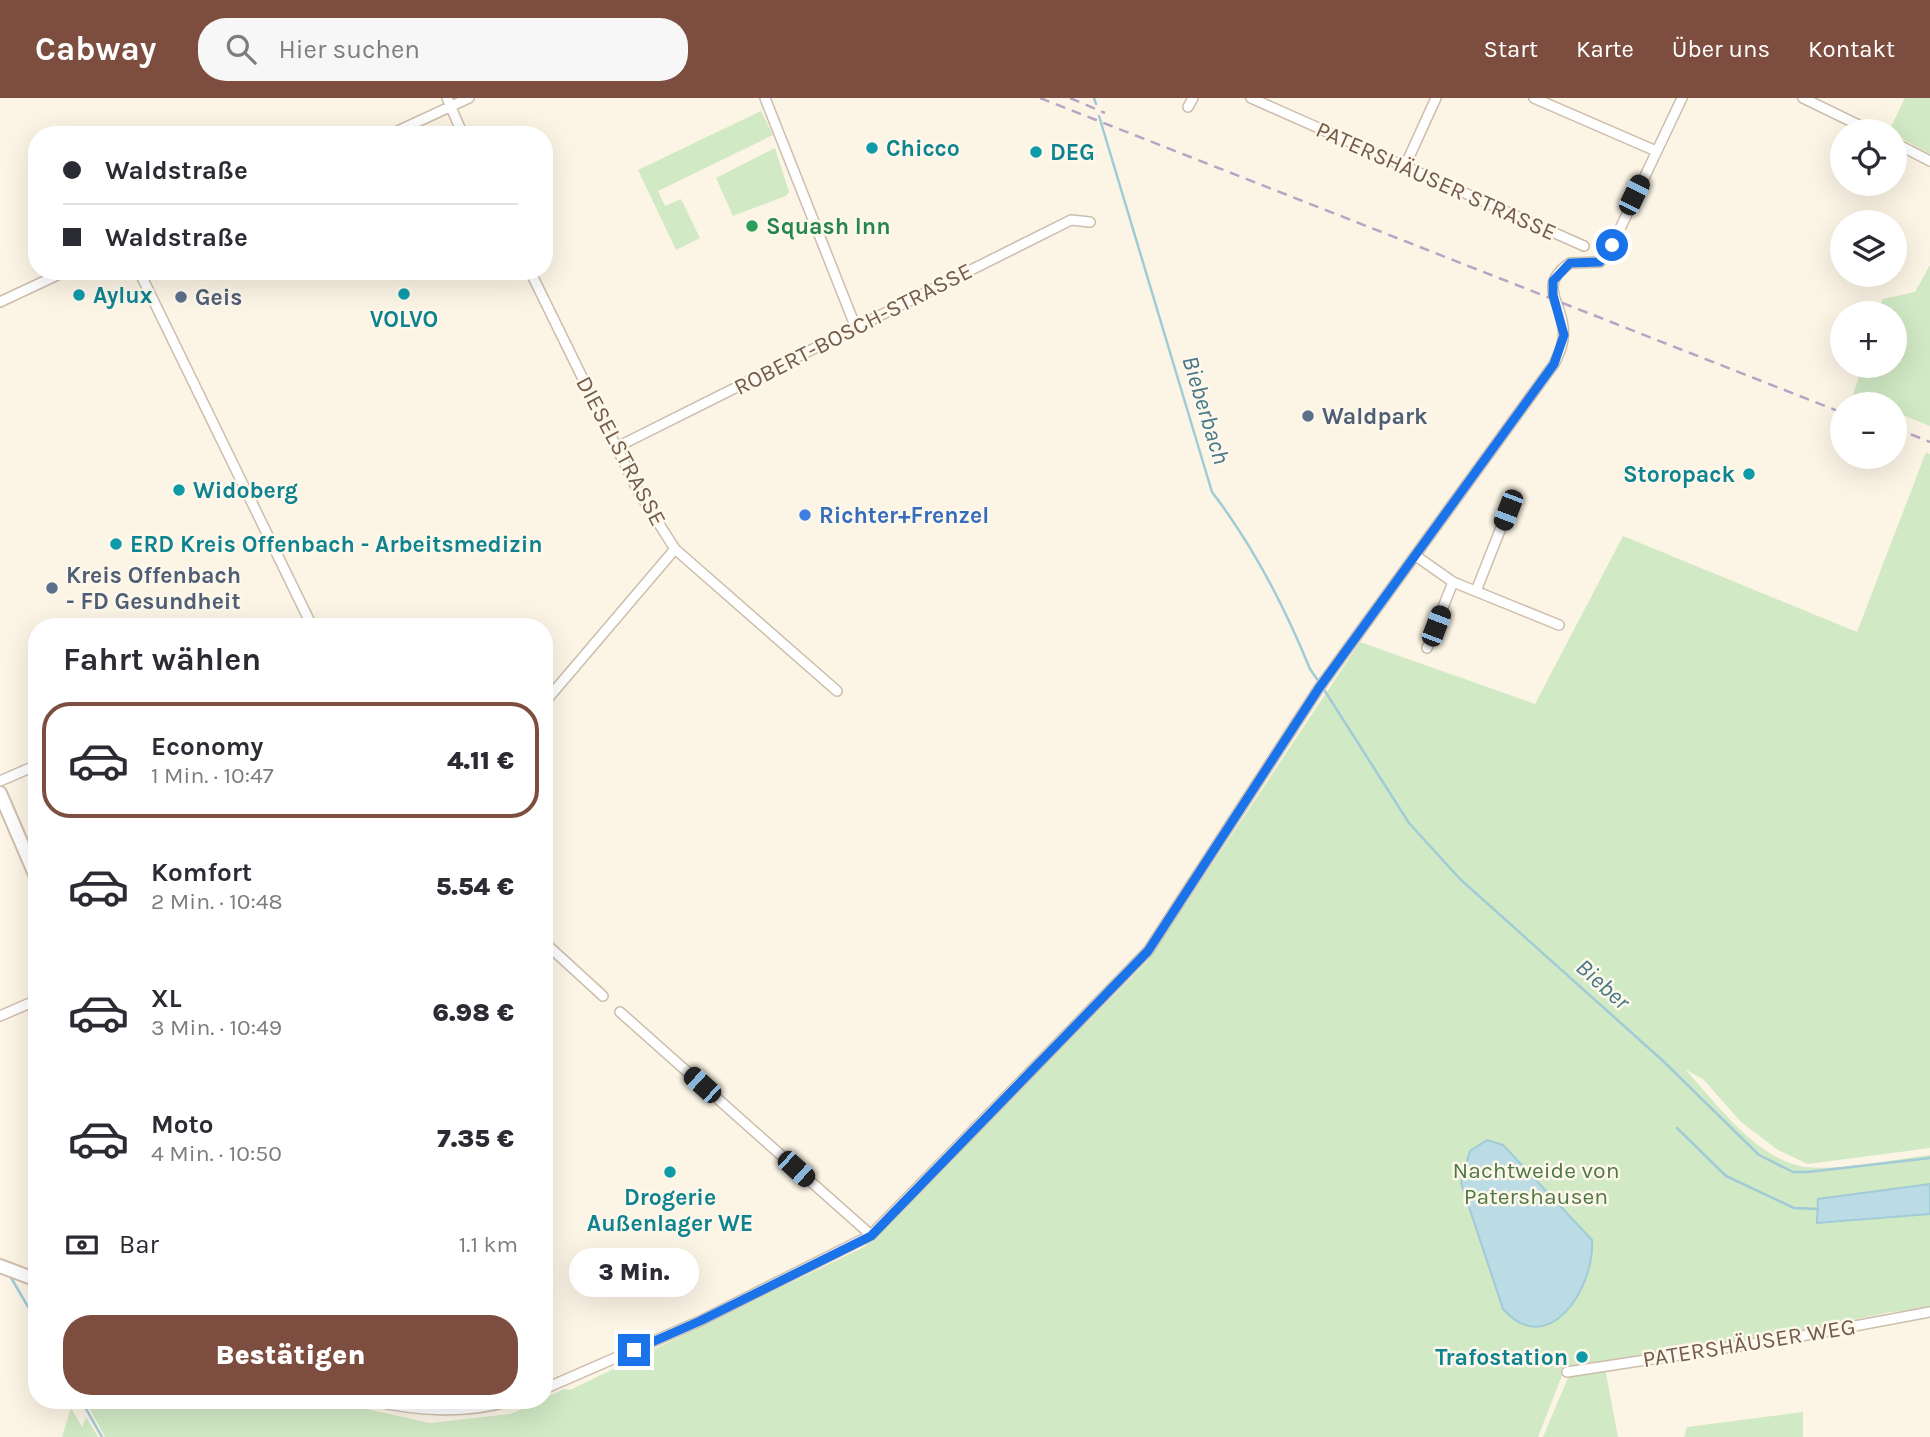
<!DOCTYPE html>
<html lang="de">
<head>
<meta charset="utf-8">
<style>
  body { margin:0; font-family:Karla,sans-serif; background:#f7f7f7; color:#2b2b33; height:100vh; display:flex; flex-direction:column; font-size:26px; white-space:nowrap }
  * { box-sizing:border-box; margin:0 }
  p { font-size:23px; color:#7c7c81 }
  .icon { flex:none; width:38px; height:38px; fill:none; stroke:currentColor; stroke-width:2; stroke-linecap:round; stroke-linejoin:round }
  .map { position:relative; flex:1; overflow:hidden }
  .sheet { position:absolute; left:28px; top:520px; width:525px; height:791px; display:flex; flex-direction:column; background:#fff; border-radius:28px; box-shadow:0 7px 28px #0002 }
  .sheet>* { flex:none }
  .banner { position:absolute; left:28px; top:28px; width:525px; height:154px; border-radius:28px; box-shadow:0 7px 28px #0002; display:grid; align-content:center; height:154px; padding:0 35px; background:#fff }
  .controls { position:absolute; left:1830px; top:21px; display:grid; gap:14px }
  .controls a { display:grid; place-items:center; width:77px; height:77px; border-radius:50%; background:#fff; box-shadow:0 7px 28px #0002; font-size:35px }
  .end { position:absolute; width:32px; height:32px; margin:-16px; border:9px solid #1a73e8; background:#fff; box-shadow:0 0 0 4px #fff }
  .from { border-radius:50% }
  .bubble { position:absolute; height:49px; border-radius:24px; background:#fff; box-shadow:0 7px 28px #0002; font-size:23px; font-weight:800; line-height:49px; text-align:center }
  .car { position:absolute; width:21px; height:42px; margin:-21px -10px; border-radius:9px; box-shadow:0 0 5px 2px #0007; background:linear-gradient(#222 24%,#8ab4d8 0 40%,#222 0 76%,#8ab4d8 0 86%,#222 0) }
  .banner b { display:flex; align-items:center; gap:24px; height:66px; font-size:26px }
  .banner b+b { border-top:2px solid #e1e1e2 }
  .banner i { width:18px; height:18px; background:#2b2b33 }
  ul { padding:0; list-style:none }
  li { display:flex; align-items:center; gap:21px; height:116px; margin:0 14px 10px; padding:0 21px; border:4px solid transparent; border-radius:28px }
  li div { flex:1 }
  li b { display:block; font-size:26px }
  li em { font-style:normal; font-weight:800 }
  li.current { border-color:#7d4e40 }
  li>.icon { width:63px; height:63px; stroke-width:1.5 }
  h2 { padding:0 35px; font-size:32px; line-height:84px }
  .pay { display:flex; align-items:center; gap:18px; height:77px; padding:0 35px; font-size:26px }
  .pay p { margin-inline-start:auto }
  .primary-button { display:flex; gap:14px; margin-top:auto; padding:14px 35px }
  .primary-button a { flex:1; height:80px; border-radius:28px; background:#7d4e40; color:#fff; font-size:28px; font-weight:800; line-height:80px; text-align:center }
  header { display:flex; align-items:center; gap:42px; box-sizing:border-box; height:98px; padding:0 35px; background:#7d4e40; color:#fff }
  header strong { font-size:33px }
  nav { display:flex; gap:38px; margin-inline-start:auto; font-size:24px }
  .search { width:490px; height:63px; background:#f7f7f7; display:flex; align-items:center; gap:18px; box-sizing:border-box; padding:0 24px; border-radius:28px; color:#7c7c81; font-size:26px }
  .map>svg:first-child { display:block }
  .green { fill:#d1e9c5 }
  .water { fill:#bbdce5; stroke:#a1cbd6; stroke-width:2 }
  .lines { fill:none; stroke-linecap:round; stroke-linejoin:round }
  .stream { stroke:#a1cbd6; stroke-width:2.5 }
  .street-casing { stroke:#cdbdac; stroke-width:12 }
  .secondary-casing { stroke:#d2bfad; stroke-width:16 }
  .street { stroke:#fff; stroke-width:9 }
  .secondary { stroke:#fff; stroke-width:12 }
  .rail { stroke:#b8a4c5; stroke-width:2.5; stroke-dasharray:10 7; stroke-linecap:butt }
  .route { stroke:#1a73e8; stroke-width:9 }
  .culture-dot { fill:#0f9aa8; stroke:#fef8ec; stroke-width:2.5 }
  .leisure-dot { fill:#2e9e5b; stroke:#fef8ec; stroke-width:2.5 }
  .service-dot { fill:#5c6f8a; stroke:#fef8ec; stroke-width:2.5 }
  .shop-dot { fill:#3f7fe0; stroke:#fef8ec; stroke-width:2.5 }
  .labels { text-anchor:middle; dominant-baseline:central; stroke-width:5; stroke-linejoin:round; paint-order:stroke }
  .culture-label { font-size:23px; font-weight:bold; fill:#0d838f; stroke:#fef8ec; text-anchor:start }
  .street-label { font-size:23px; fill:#745c4b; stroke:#fef8ec }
  .leisure-label { font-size:23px; font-weight:bold; fill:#27864d; stroke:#fef8ec; text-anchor:start }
  .service-label { font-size:23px; font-weight:bold; fill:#4e5e75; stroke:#fef8ec; text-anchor:start }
  .shop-label { font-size:23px; font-weight:bold; fill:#366cbe; stroke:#fef8ec; text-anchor:start }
  .park-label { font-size:23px; fill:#507943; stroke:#fef8ec }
  .water-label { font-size:24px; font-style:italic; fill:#467887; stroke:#fef8ec }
</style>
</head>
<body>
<header>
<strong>Cabway</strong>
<div class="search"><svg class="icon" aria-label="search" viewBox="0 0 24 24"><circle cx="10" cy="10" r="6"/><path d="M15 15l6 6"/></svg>Hier suchen</div>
<nav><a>Start</a><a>Karte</a><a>Über uns</a><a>Kontakt</a></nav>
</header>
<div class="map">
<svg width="1930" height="1339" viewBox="0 0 1930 1339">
  <rect width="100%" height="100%" fill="#fcf5e6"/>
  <!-- green -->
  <path class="green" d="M1905 0H1930V56L1895 37V33H1889Z
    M761 13 773 37 658 93 665 108 681 101 700 140 676 152 638 72Z
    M775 50 789 94 786 98 733 118 716 80Z
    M1930 167V328L1895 314V306H1876L1853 297 1862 268H1895V215H1876L1883 201 1915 194Z
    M1926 354 1930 356V1050L1808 1066 1778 1052 1741 1024 1704 982 1685 971C1715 1004 1757 1062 1805 1069 1836 1073 1897 1061 1930 1057V1211L1891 1214 1749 1243 1565 1270 1538 1339H105L85 1302H342L366 1311 430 1325 511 1316 564 1291 570 1292 864 1149 1147 864 1360 544 1535 606 1623 438 1857 534Z
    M1605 1270 1618 1339H1543L1570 1275Z
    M71 1310 82 1329 86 1319 98 1339H62Z
    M1803 1314V1339H1684L1687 1329Z"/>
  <!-- water -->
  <path class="water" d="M1487 1042 1503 1047 1592 1142C1595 1189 1549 1263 1503 1211L1461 1085 1470 1053Z
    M1930 1086V1116L1817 1125 1818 1101Z"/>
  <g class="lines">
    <!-- stream -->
    <path class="stream" d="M1094 0 1096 6
      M1099 18 1212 394C1254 449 1284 507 1310 571L1319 584
      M1323 590 1409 725 1460 781 1662 962 1759 1057 1793 1074H1808L1930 1060
      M1677 1030 1726 1078 1794 1110 1818 1111
      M10 1178 37 1224
      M81 1302 102 1339"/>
    <!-- street casing -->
    <g class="street-casing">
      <path id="street" d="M447 0 463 37
        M765 0 856 230
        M1251 0 1584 148
        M1534 0 1656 53
        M1803 0 1871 33
        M1188 9 1193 0
        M389 37 469 0
        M1895 45 1930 63
        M1405 68 1436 0
        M139 173 312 528
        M530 173 638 393 675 451 837 593
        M0 204 66 173
        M617 349 1071 122 1090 124
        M1416 458 1453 484 1559 527
        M1476 493 1508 412
        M1427 550 1453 484
        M544 605 675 451
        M0 683 37 667
        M544 844 603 898
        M620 914 871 1137
        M0 918 37 902
        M1567 1274 1785 1241 1930 1214
        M544 1291 700 1223 871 1137 1148 853 1319 590 1554 266C1560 254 1565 243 1563 229 1560 201 1538 187 1570 165L1600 164 1609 154 1682 0
        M368 1302C417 1313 465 1317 514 1302"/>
    </g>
    <!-- secondary casing -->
    <g class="secondary-casing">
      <path id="secondary" d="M0 695 37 781
        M0 1168 37 1182"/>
    </g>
    <!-- street -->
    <use href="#street" class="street"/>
    <!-- secondary -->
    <use href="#secondary" class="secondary"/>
    <!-- rail -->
    <path class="rail" d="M1040 0 1843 315
      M1070 0 1105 15
      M1895 330 1930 344"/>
  </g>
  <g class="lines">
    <!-- route -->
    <path class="route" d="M634 1252 700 1223 871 1138 1148 853 1319 590 1554 266 1564 237 1553 197V183L1570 165 1600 164 1612 147"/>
  </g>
  <!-- markers -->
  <g class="culture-dot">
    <circle cx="872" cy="50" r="7"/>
    <circle cx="1036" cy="54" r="7"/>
    <circle cx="404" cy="196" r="7"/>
    <circle cx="79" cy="197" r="7"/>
    <circle cx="1749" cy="376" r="7"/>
    <circle cx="179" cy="392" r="7"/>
    <circle cx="116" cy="446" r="7"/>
    <circle cx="670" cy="1074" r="7"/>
    <circle cx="1582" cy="1259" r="7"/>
  </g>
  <circle class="leisure-dot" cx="752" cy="128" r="7"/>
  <g class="service-dot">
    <circle cx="181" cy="199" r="7"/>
    <circle cx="1308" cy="318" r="7"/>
    <circle cx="52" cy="490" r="7"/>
  </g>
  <circle class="shop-dot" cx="805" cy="417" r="7"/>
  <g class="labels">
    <!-- culture labels -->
    <g class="culture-label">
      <text x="886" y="50">Chicco</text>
      <text x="1050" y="54">DEG</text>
      <text x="93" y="197">Aylux</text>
      <text x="404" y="221" text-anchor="middle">VOLVO</text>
      <text x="1735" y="376" text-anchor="end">Storopack</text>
      <text x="193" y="392">Widoberg</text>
      <text x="130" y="446">ERD Kreis Offenbach - Arbeitsmedizin</text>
      <text x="670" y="1099" text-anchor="middle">Drogerie<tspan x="670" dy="26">Außenlager WE</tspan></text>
      <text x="1568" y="1259" text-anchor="end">Trafostation</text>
    </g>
    <!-- street labels -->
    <g class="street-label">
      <text transform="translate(1436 83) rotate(24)">PATERSHÄUSER STRASSE</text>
      <text transform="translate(853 231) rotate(-27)">ROBERT-BOSCH-STRASSE</text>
      <text transform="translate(621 353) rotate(62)">DIESELSTRASSE</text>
      <text transform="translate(1749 1245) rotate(-9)">PATERSHÄUSER WEG</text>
    </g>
    <!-- leisure labels -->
    <g class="leisure-label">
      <text x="766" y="128">Squash Inn</text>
    </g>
    <!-- service labels -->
    <g class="service-label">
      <text x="195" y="199">Geis</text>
      <text x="1322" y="318">Waldpark</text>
      <text x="66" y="477">Kreis Offenbach<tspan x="66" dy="26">- FD Gesundheit</tspan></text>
    </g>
    <!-- shop labels -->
    <g class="shop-label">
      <text x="819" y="417">Richter+Frenzel</text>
    </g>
    <!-- park labels -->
    <g class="park-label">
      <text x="1536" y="1072">Nachtweide von<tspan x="1536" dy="26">Patershausen</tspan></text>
    </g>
    <!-- water labels -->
    <g class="water-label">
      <text transform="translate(1206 312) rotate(73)">Bieberbach</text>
      <text transform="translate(1603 886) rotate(42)">Bieber</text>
    </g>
  </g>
</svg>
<div class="controls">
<a><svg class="icon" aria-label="locate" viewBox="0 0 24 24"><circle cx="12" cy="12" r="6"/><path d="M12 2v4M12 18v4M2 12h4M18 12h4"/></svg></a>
<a><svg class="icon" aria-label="layers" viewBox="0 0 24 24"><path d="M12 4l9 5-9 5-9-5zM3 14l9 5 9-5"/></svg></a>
<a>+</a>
<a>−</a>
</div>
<i class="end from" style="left:1612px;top:147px"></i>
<i class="end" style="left:634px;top:1252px"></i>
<div class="bubble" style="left:569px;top:1150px;width:130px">3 Min.</div>
<i class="car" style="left:1634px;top:97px;rotate:26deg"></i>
<i class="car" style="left:1508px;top:412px;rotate:201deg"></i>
<i class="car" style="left:1436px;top:528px;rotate:21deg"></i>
<i class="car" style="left:702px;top:987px;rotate:312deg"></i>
<i class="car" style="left:796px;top:1071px;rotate:132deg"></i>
<div class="banner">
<b><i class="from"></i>Waldstraße</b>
<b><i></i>Waldstraße</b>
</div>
<section class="sheet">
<h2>Fahrt wählen</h2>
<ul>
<li class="current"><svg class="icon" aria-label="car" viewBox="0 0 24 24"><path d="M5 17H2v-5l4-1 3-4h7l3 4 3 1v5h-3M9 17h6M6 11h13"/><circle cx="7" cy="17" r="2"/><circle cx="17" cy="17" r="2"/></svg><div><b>Economy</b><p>1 Min. · 10:47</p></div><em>4.11 €</em></li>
<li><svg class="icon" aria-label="car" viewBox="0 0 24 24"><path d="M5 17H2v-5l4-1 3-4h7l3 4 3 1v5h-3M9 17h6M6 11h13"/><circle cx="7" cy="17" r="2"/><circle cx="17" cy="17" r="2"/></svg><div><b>Komfort</b><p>2 Min. · 10:48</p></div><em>5.54 €</em></li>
<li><svg class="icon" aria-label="car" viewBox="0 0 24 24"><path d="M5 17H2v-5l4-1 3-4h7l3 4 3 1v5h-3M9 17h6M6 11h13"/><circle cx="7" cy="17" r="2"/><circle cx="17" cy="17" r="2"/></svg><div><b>XL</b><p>3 Min. · 10:49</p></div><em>6.98 €</em></li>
<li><svg class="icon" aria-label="car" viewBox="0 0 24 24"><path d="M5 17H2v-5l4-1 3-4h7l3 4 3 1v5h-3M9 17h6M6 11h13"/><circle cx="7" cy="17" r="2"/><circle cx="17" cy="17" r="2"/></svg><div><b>Moto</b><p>4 Min. · 10:50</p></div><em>7.35 €</em></li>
</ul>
<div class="pay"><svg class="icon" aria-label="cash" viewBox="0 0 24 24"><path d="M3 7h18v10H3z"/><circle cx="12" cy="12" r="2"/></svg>Bar<p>1.1 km</p></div>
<div class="primary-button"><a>Bestätigen</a></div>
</section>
</div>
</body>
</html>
